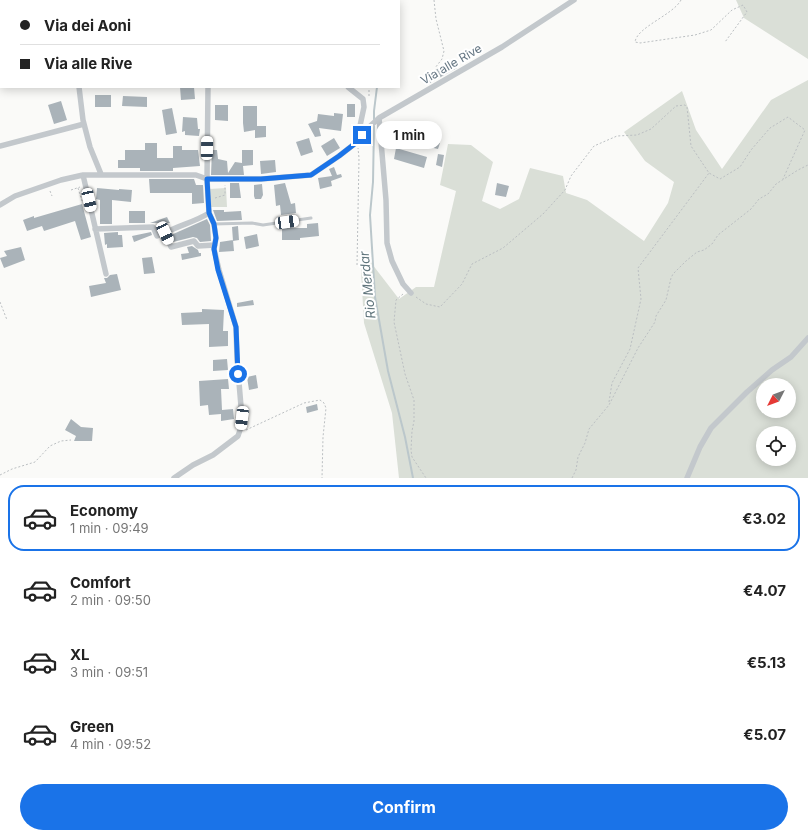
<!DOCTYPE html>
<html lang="en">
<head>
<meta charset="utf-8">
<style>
  body { margin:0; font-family:Inter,sans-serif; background:#f2f2f2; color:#222; height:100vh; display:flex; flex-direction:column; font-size:15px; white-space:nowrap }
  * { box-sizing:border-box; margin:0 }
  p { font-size:13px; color:#767676 }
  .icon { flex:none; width:22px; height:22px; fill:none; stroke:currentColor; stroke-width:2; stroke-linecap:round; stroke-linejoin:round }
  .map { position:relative; height:478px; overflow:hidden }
  .drawer { display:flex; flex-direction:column; background:#fff; flex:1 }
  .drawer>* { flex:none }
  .top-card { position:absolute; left:0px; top:0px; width:400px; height:88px; box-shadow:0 2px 10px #0003; display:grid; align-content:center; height:88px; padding:0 20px; background:#fff }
  .needle { width:26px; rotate:228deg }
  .tools { position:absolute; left:756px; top:378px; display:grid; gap:8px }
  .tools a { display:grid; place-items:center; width:40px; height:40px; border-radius:50%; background:#fff; box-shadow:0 2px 10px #0003; font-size:20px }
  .end { position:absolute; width:18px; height:18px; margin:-9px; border:5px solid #1a73e8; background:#fff; box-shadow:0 0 0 2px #fff }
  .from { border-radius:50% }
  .bubble { position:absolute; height:28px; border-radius:14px; background:#fff; box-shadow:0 2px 10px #0003; font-size:13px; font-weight:700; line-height:28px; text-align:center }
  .car { position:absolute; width:12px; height:24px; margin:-12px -6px; border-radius:5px; box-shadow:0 0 3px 1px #0007; background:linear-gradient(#fff 24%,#345 0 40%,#fff 0 76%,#345 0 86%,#fff 0) }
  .top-card b { display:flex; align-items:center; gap:14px; height:38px; font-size:15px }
  .top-card b+b { border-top:1px solid #e0e0e0 }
  .top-card i { width:10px; height:10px; background:#222 }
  ul { padding:7px 0 0; list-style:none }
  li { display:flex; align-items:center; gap:12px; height:66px; margin:0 8px 6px; padding:0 12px; border:2px solid transparent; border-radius:16px }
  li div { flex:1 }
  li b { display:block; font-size:15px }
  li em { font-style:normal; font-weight:700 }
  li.on { border-color:#1a73e8 }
  li>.icon { width:36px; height:36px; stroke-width:1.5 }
  .cta { display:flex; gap:8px; margin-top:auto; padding:8px 20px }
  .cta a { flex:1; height:46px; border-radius:24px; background:#1a73e8; color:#fff; font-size:16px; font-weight:700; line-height:46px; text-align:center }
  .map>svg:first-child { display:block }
  .green { fill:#dadfd7; fill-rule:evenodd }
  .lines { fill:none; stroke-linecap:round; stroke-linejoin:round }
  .stream { stroke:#bbc7cb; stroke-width:2 }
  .building { fill:#aab3b9 }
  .path { stroke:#bbbfc2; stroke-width:1; stroke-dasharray:2 2; stroke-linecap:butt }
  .lane { stroke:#c3c8cc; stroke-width:3 }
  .street { stroke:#c3c8cc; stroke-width:5.5 }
  .route { stroke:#1a73e8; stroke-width:5 }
  .labels { text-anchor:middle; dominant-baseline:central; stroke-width:4; stroke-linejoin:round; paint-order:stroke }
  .street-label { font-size:12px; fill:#657683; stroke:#fff }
  .water-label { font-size:13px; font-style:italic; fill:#60757c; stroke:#fff }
</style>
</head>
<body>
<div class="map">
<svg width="808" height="478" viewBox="0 0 808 478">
  <rect width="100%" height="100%" fill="#fafaf8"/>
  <!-- green -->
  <path class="green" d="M736 0H808V59L744 18Z
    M808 80V478H399L392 413 364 323 361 271 362 251 399 299 416 287H434L456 191 440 185 448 144 471 145 493 162 482 201 500 209 519 199 530 168 563 176 566 193 587 200 644 241 668 203 674 182 645 161 624 132 682 91 696 130 722 169 771 100ZM763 385H789V411H763ZM763 433H789V459H763Z
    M226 188 227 207H211L209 189Z"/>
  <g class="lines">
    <!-- stream -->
    <path class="stream" d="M387 1V0
      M374 121V111L377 87
      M374 126 373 182 370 215 375 297 388 371 405 437 413 478"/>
  </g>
  <!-- building -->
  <path class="building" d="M454 61 457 68 430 83 425 75Z
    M180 87H194L195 99 181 100Z
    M95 95H111V107H95Z
    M123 96 147 97V107L122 106Z
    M61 101 67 120 54 124 48 105Z
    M347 104H355V117H347Z
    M215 105H228V121L215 120Z
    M243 106H257V126H266V137L255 138V130L244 132 243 123Z
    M172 108 177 133 166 135 162 110Z
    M334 113 343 114 341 131 319 128 321 136 315 137 308 124 317 121 318 114 334 116Z
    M183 117 197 118 198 129H200L199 136 185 135V131L182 132Z
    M309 138 313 152 301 156 296 142Z
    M334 138 340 148 327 156 321 146Z
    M427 140 440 143 438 149 425 146Z
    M145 143H157V158H173V146H182V150H198L200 166 173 168V171H140V168H118V160H125V150H145Z
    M396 148 427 157 424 168 394 159Z
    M212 150H217L218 159 227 161 228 173 235 162 242 163V164V150H253V165L243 166 244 175H211Z
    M438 154 444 155 442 167 436 165Z
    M275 160 276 172 261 174 260 161Z
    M334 167 337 175 341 174 342 177 331 181 332 186 320 189 318 178 332 176 329 169Z
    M149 179H194L196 185H203L204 203 192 204V193H150Z
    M230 183H239L241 198H230Z
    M285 183 291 204 295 203 296 213 281 215 280 205 276 206 274 185Z
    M497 183 509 186 506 197 495 195Z
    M262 184 263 195 261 199H255L254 196V185Z
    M97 188 119 190V189L132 190 131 202 112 200V224H100V200L96 199Z
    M82 204 91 237 81 240 75 221 44 231 42 226 27 231 23 220 34 216V218Z
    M213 210H224V212L241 211 242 220 217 221Z
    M129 211H145V223H129Z
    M167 217 170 223H150Z
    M207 219 210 225 211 241 200 242 197 238 193 237 173 242 171 235Z
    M318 223 319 236 300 238V240H282V228H307V224Z
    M238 226 239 240 233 241 232 227Z
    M118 232V235H122L123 247 107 248V244L105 245 104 233Z
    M151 232 152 235 134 242 132 236Z
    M257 234 259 246 246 249 244 237Z
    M233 240 234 251 219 252 220 242Z
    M192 246 198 250 199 253H201V256L182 260 181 254 189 253 187 247Z
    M21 247 25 260 4 268 0 258 7 256 4 251Z
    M152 257 155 273 144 274 142 258Z
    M117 274 121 290 91 297 89 286 106 283 104 278H107L110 275Z
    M253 300 254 305 237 307V303Z
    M202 309 224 310 223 331H228V346L209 347V324L182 325 181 313 202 312Z
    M227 359 228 370 213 371V360Z
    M256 375 258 388 249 390 247 377Z
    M228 379 229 389H221L222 410 233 409 234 419 221 421V414L209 415 208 405 200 406 199 381Z
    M317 404 318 410 307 413 306 407Z
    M71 419 81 427 93 428 92 441H74L76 436 65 430Z"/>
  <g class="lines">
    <!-- path -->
    <path class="path" d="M434 0 436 19 444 51 442 59 435 68
      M681 0C673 15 637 27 635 42L640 43 695 35 711 30 732 10 743 5 747 12 725 42
      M373 1V0
      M369 96V87
      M78 188 82 201
      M71 190 80 187
      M50 191 52 196
      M215 198 225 195V185
      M357 265 359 158 358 148
      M403 294 396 300 394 322 405 374 414 400V421L412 431 411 450 412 457 426 478
      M416 297 426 304 440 307 462 284 472 264 503 248 543 214 565 190 571 176 594 146 617 136 637 135 651 129 676 106 685 105 687 107 691 146 709 173 720 179 740 167 751 150 770 128 788 117 805 130 783 179
      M0 302 7 320
      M609 402 612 383 630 349 641 299 638 268 709 173
      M246 430 304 403 320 400 324 403 326 408 323 437 322 478
      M0 475 12 469 35 462 50 446 61 441 71 440
      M572 478 576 470 578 457 585 443 589 429 609 405 638 348 655 322 656 316 666 300 671 278 673 274 686 261 697 252 704 250 712 244 718 235 751 209 759 199 768 194 776 184 798 170 808 165"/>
    <!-- lane -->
    <path class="lane" d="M214 224 252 223 263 225 311 218"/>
    <!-- street -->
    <path class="street" d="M62 0V1
      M200 0V1
      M304 0 305 1
      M79 87 83 120 90 147 101 174
      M348 87 363 99 364 107 357 140
      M379 118 386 200 387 243 392 261 403 284 411 293
      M0 146 84 124
      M83 175 106 274
      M0 205 15 196 61 180 83 175H196L207 179H261L311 175 339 156 357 142 368 128 379 118 502 47 574 0
      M95 229 153 227 157 236 165 233 171 247 194 241 198 246 215 245
      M165 233C179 225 195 222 209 213
      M174 478 193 465 213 455 238 436 241 427 242 418 237 359 236 327 219 270 214 249 216 238 214 224 209 213 207 179 208 87
      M687 478 700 447 711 428 747 392 772 370 791 357 808 338"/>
  </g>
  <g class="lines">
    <!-- route -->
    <path class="route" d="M238 374 236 327 218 270 214 249 216 238 214 224 209 213 207 179H261L311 175 339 156 357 142 362 135"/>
  </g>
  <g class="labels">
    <!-- street labels -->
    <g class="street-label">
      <text transform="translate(451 64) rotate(-30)">Via alle Rive</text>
    </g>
    <!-- water labels -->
    <g class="water-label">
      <text transform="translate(367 285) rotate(-96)">Rio Merdar</text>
    </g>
  </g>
</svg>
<div class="tools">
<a><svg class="needle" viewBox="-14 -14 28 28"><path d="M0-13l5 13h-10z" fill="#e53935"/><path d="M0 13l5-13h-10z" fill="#767676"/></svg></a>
<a><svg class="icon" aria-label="locate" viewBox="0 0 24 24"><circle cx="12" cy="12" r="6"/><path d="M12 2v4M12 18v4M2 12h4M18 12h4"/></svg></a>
</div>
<i class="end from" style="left:238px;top:374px"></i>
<i class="end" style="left:362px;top:135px"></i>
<div class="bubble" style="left:376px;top:121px;width:66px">1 min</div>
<i class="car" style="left:207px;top:148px;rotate:1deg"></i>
<i class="car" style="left:89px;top:200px;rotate:167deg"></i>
<i class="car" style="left:287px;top:222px;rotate:82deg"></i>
<i class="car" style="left:165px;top:233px;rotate:155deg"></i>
<i class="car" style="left:242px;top:418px;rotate:187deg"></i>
<div class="top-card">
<b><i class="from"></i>Via dei Aoni</b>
<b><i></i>Via alle Rive</b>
</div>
</div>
<section class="drawer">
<ul>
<li class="on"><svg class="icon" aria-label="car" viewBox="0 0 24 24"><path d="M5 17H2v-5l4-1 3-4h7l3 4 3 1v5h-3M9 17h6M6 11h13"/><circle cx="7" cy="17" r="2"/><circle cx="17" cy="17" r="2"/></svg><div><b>Economy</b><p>1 min · 09:49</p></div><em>€3.02</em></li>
<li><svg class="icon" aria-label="car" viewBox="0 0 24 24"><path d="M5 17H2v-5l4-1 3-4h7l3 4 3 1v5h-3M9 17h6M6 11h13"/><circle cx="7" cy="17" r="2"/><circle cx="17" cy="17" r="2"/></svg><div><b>Comfort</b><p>2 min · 09:50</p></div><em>€4.07</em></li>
<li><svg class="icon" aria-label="car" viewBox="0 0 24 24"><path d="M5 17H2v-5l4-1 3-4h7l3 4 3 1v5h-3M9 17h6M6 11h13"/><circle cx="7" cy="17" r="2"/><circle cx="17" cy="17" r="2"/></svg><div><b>XL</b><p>3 min · 09:51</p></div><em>€5.13</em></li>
<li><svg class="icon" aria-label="car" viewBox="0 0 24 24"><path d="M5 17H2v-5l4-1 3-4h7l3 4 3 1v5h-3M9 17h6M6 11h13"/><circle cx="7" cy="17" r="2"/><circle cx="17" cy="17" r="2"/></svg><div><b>Green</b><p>4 min · 09:52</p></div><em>€5.07</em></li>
</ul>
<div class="cta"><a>Confirm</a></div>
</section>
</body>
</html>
